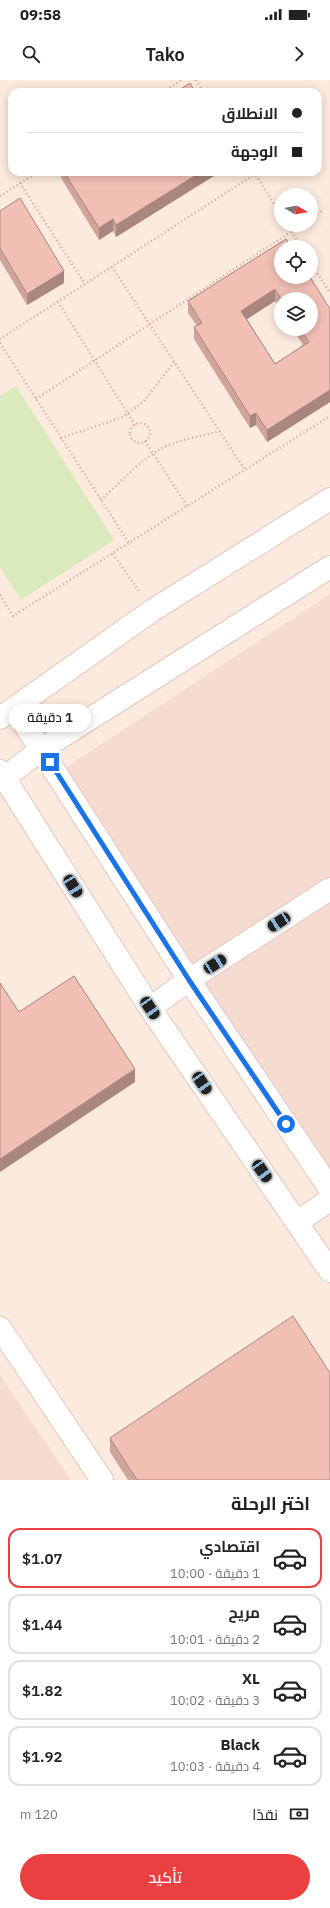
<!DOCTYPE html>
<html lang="ar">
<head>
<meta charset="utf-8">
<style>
  body { margin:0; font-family:"IBM Plex Sans",Cairo,sans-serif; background:#f2f2f2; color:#222; direction:rtl; height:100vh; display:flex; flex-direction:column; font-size:15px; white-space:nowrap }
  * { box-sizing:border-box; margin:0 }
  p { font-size:13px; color:#767676 }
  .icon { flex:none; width:22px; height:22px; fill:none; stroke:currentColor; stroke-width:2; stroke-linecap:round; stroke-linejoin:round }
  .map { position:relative; height:1400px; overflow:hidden; direction:ltr }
  .sheet { display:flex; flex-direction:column; background:#fff; flex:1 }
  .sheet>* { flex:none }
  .top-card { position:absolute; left:8px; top:8px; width:314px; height:88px; border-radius:12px; box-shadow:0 2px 10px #0003; direction:rtl; display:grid; align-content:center; height:88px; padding:0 20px; background:#fff }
  .needle { width:26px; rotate:99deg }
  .controls { position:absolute; left:274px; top:108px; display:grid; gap:8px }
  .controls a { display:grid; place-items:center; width:44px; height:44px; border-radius:50%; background:#fff; box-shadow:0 2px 10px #0003; font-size:20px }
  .end { position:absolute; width:18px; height:18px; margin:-9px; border:5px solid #1a73e8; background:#fff; box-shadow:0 0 0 2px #fff }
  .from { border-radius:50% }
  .bubble { position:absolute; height:28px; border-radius:14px; background:#fff; box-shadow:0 2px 10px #0003; font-size:13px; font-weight:600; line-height:28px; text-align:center; direction:rtl }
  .car { position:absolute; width:12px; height:24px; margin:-12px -6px; border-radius:5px; box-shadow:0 0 3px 1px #0007; background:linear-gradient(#222 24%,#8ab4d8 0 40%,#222 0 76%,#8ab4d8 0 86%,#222 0) }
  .top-card b { display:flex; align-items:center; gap:14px; height:38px; font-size:15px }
  .top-card b+b { border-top:1px solid #e0e0e0 }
  .top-card i { width:10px; height:10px; background:#222 }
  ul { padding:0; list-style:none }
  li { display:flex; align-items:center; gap:12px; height:60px; margin:0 8px 6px; padding:0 12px; border:2px solid #e0e0e0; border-radius:12px }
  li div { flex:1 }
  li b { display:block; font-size:15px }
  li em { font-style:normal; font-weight:600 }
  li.selected { border-color:#ea4042 }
  li>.icon { width:36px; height:36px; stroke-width:1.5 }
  h2 { padding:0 20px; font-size:18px; line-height:48px }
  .pay { display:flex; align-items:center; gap:10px; height:44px; padding:0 20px; font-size:15px }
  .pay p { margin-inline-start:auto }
  .action { display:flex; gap:8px; margin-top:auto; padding:8px 20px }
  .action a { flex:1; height:46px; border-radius:24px; background:#ea4042; color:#fff; font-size:16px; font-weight:600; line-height:46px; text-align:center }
  .status { display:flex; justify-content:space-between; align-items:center; height:28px; padding:0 20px; background:#fff; direction:ltr }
  .status svg { height:11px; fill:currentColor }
  header { display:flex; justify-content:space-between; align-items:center; height:52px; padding:0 20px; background:#fff; font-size:18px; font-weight:600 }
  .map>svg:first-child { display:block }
  .residential { fill:#f6dcd0 }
  .green { fill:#daeabd }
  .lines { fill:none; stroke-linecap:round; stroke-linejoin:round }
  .minor-casing { stroke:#e2c6be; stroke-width:24 }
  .path { stroke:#d6a299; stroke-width:2.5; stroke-dasharray:1 3; stroke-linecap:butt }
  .minor { stroke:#fff; stroke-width:22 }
  .wall { fill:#d0a49c; fill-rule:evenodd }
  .shaded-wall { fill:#a9867f }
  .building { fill:#f2bfb5; stroke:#a9867f; fill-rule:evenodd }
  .route { stroke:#1a73e8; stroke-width:5 }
</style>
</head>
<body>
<div class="status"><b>09:58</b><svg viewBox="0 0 49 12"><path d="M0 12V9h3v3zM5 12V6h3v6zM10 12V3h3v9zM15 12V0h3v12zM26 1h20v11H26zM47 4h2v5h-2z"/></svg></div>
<header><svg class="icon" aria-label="forward" viewBox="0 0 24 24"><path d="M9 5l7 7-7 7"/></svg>Tako<svg class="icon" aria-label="search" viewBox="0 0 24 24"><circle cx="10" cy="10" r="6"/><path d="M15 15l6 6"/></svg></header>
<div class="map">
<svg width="330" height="1400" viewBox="0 0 330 1400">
  <rect width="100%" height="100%" fill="#fceade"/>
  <!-- residential -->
  <path class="residential" d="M330 514V1103L62 690Z
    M0 1295 71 1400H0Z"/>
  <!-- green -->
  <path class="green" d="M16 306 114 460 21 520 0 487V316Z"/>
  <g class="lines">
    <!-- minor casing -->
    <g class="minor-casing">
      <path id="minor" d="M14 628 189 900 330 1109
        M0 638 153 530 330 419
        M0 691 150 928 330 1191
        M0 701 42 669 330 487
        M150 928 189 900 330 809
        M297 1142 330 1120
        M0 1248 102 1400"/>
    </g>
    <!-- path -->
    <path class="path" d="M196 0 204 12
      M163 12 182 0
      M254 92 281 135
      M20 103 85 204
      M0 116 38 92
      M311 139 322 131
      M287 145 301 167
      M311 183 330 213
      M112 187 245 390
      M58 222 135 345
      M0 259 255 94
      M0 263 129 463
      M36 319 301 145
      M130 353a10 10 0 1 1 20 0a10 10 0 1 1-20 0Z
      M61 358 123 337 144 321 174 282
      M145 361 187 426
      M101 420C119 404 137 383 157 371 175 360 200 357 220 351
      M113 474 139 511
      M0 515 13 536 330 336"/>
    <!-- minor -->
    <use href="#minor" class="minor"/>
  </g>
  <!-- wall -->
  <path class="wall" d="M61 92H217V94L116 157 113 151 99 160 61 98Z
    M0 131 64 203 27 225 0 180Z
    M286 159 330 229V322L267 362 256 345 250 348 194 259V247L197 246 188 233V221ZM281 219H311V249H293L303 265 275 284 247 239 275 221 281 230Z
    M110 1358 330 1400H128L110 1372Z"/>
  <!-- shaded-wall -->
  <path class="shaded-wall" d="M201 92H217V94L116 157V145Z
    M113 139V151L99 160V148Z
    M64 191V203L27 225V214Z
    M275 209V221L241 243V231Z
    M330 310V322L267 362V350Z
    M256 333V345L250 348V336Z
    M135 989V1002L0 1092V1079Z"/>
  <!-- building -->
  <path class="building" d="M190 3 195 12H176Z
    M64 92H201L116 145 113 139 99 148Z
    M20 118 64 191 27 214 0 168V131Z
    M286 159 291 167H281V197H310L330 229V310L267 350 256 333 250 336 194 247 202 243 188 221ZM275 209 281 219H311V249H300L309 262 275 284 241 231Z
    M74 896 135 989 0 1079V903L19 932Z
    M293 1236 330 1293V1400H137L110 1358Z"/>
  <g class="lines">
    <!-- route -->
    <path class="route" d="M50 682 189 900 286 1044"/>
  </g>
</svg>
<div class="controls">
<a><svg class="needle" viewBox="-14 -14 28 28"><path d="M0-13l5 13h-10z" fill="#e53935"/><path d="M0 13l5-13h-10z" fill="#767676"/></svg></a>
<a><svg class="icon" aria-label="locate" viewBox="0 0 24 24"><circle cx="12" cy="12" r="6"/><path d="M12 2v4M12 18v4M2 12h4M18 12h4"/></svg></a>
<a><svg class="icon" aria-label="layers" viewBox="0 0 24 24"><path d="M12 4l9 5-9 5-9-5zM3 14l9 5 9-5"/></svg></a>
</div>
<i class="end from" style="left:286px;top:1044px"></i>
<i class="end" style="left:50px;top:682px"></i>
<div class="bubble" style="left:9px;top:624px;width:82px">1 دقيقة</div>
<i class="car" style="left:73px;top:806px;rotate:148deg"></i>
<i class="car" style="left:279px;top:842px;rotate:237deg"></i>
<i class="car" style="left:215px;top:884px;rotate:57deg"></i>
<i class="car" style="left:150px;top:928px;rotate:146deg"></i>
<i class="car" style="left:202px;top:1003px;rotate:146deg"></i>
<i class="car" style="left:262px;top:1091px;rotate:145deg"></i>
<div class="top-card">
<b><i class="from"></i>الانطلاق</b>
<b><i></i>الوجهة</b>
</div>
</div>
<section class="sheet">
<h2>اختر الرحلة</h2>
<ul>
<li class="selected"><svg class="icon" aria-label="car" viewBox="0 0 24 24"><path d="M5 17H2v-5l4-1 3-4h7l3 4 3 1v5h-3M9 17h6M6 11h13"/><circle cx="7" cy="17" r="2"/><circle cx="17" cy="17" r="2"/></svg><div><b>اقتصادي</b><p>1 دقيقة · 10:00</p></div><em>$1.07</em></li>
<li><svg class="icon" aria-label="car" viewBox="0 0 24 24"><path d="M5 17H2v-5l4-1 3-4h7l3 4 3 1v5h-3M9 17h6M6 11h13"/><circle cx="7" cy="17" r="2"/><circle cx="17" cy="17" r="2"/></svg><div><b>مريح</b><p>2 دقيقة · 10:01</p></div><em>$1.44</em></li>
<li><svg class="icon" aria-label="car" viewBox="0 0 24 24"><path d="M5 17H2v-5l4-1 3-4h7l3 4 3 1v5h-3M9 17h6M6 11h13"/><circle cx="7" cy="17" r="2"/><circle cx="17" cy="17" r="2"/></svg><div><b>XL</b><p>3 دقيقة · 10:02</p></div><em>$1.82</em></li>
<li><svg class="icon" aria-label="car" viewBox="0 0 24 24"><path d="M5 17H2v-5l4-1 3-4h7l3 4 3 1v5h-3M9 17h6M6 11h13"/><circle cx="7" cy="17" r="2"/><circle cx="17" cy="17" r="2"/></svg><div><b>Black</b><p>4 دقيقة · 10:03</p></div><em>$1.92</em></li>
</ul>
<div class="pay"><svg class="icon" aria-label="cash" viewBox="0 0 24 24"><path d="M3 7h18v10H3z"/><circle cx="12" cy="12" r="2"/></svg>نقدًا<p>120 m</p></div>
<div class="action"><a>تأكيد</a></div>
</section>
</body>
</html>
